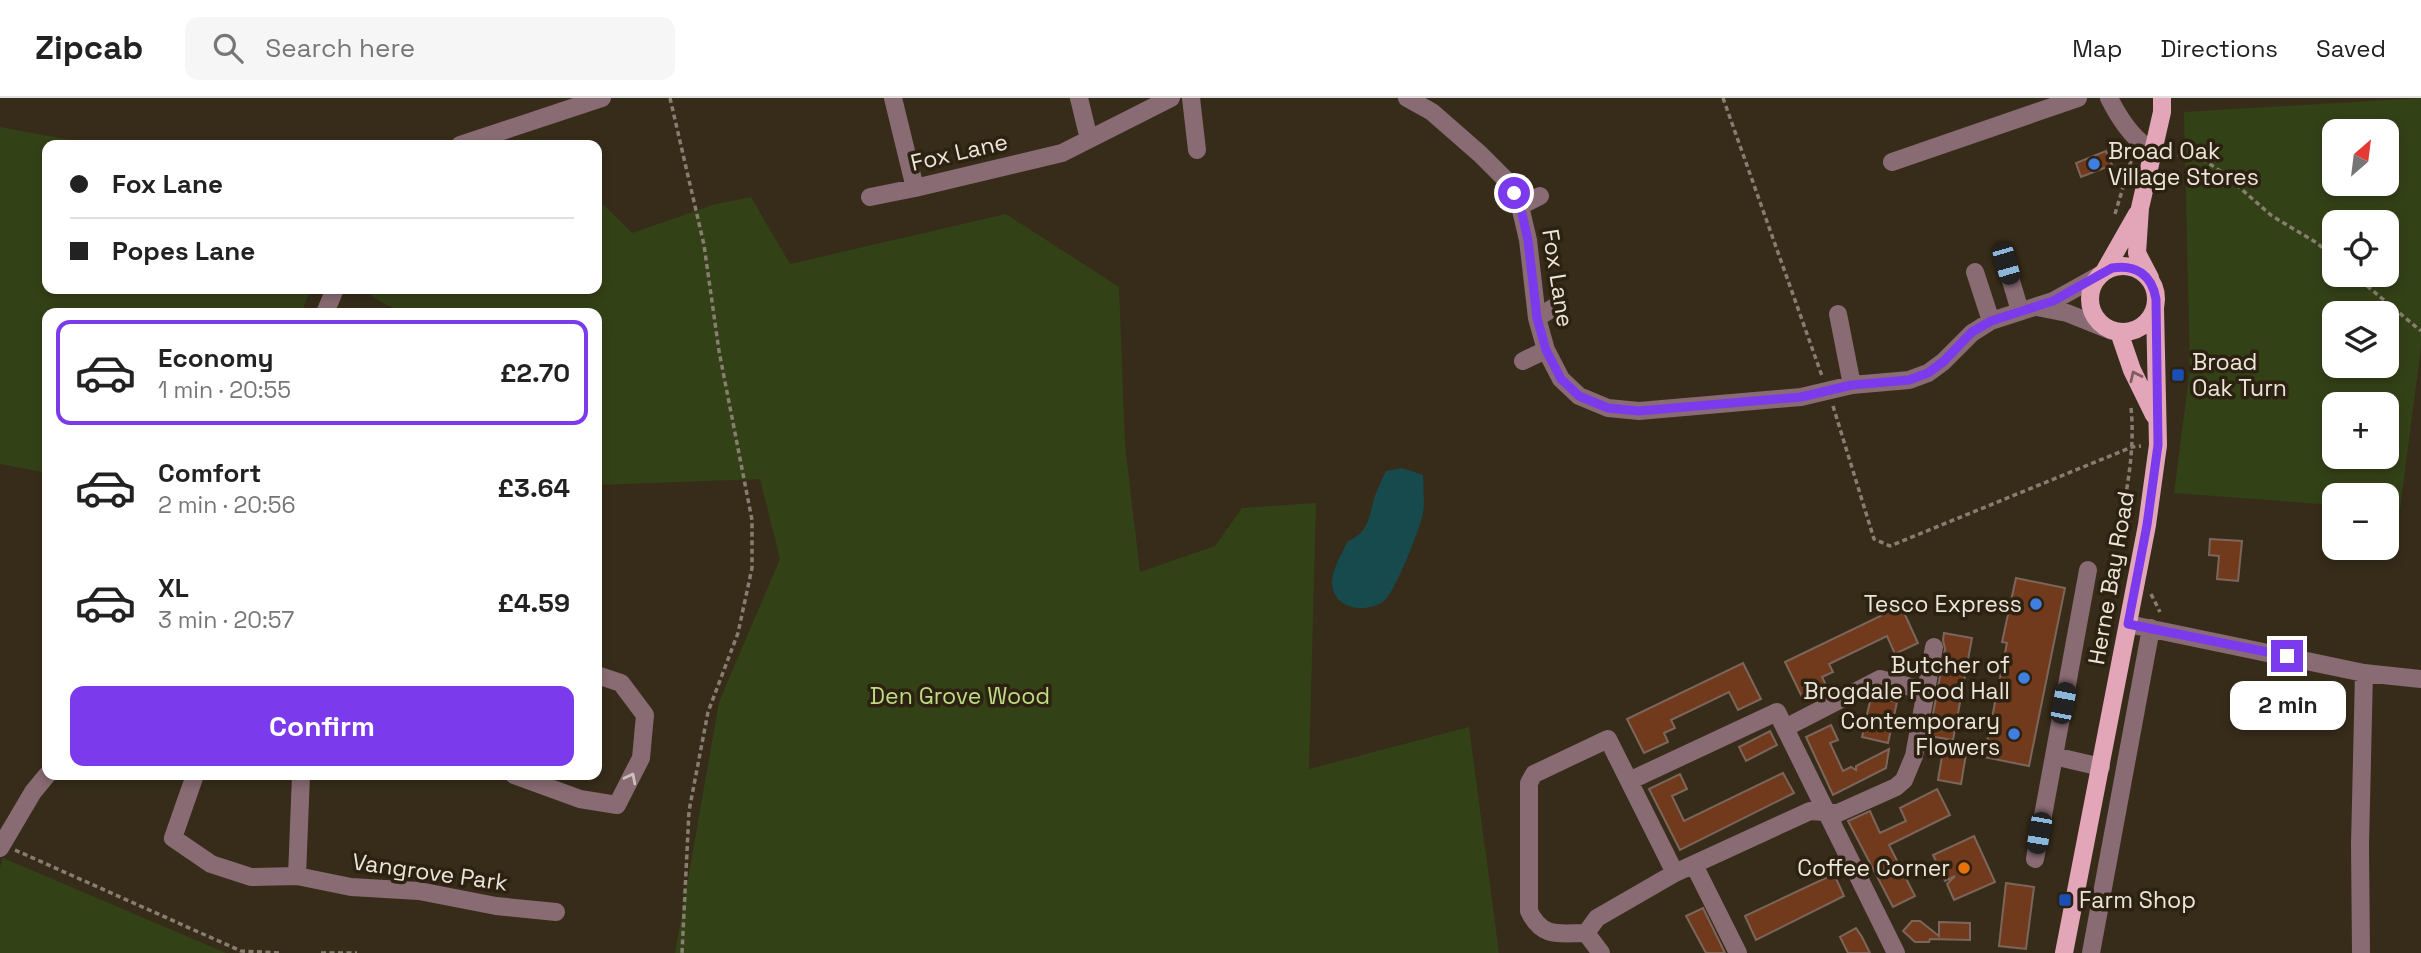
<!DOCTYPE html>
<html lang="en">
<head>
<meta charset="utf-8">
<style>
  body { margin:0; font-family:"Space Grotesk",sans-serif; background:#f6f6f6; color:#222; height:100vh; display:flex; flex-direction:column; font-size:26px; white-space:nowrap }
  * { box-sizing:border-box; margin:0 }
  p { font-size:23px; color:#767676 }
  .icon { flex:none; width:38px; height:38px; fill:none; stroke:currentColor; stroke-width:2; stroke-linecap:round; stroke-linejoin:round }
  .map { position:relative; flex:1; overflow:hidden }
  .drawer { position:absolute; left:42px; top:210px; width:560px; height:472px; display:flex; flex-direction:column; background:#fff; border-radius:14px; box-shadow:0 4px 10px #0003 }
  .drawer>* { flex:none }
  .hud { position:absolute; left:42px; top:42px; width:560px; height:154px; border-radius:14px; box-shadow:0 4px 10px #0003; display:grid; align-content:center; height:154px; padding:0 28px; background:#fff }
  .needle { width:46px; rotate:28deg }
  .controls { position:absolute; left:2322px; top:21px; display:grid; gap:14px }
  .controls a { display:grid; place-items:center; width:77px; height:77px; border-radius:14px; background:#fff; box-shadow:0 4px 10px #0003; font-size:35px }
  .end { position:absolute; width:32px; height:32px; margin:-16px; border:9px solid #7c3aed; background:#fff; box-shadow:0 0 0 4px #fff }
  .from { border-radius:50% }
  .bubble { position:absolute; height:49px; border-radius:14px; background:#fff; box-shadow:0 4px 10px #0003; font-size:23px; font-weight:700; line-height:49px; text-align:center }
  .car { position:absolute; width:21px; height:42px; margin:-21px -10px; border-radius:9px; box-shadow:0 0 5px 2px #0007; background:linear-gradient(#222 24%,#8ab4d8 0 40%,#222 0 76%,#8ab4d8 0 86%,#222 0) }
  .hud b { display:flex; align-items:center; gap:24px; height:66px; font-size:26px }
  .hud b+b { border-top:2px solid #e0e0e0 }
  .hud i { width:18px; height:18px; background:#222 }
  ul { padding:12px 0 0; list-style:none }
  li { display:flex; align-items:center; gap:21px; height:105px; margin:0 14px 10px; padding:0 14px; border:4px solid transparent; border-radius:14px }
  li div { flex:1 }
  li b { display:block; font-size:26px }
  li em { font-style:normal; font-weight:700 }
  li.on { border-color:#7c3aed }
  li>.icon { width:63px; height:63px; stroke-width:1.5 }
  .button { display:flex; gap:14px; margin-top:auto; padding:14px 28px }
  .button a { flex:1; height:80px; border-radius:14px; background:#7c3aed; color:#fff; font-size:28px; font-weight:700; line-height:80px; text-align:center }
  header { display:flex; align-items:center; gap:42px; box-sizing:border-box; height:98px; padding:0 35px; background:#fff; border-bottom:2px solid #e0e0e0 }
  header strong { font-size:33px }
  nav { display:flex; gap:38px; margin-inline-start:auto; font-size:24px }
  .search { width:490px; height:63px; background:#f6f6f6; display:flex; align-items:center; gap:18px; box-sizing:border-box; padding:0 24px; border-radius:14px; color:#767676; font-size:26px }
  .map>svg:first-child { display:block }
  .green { fill:#334117; fill-rule:evenodd }
  .water { fill:#174a4c }
  .building { fill:#723a1d; stroke:#7c665b; stroke-width:2 }
  .lines { fill:none; stroke-linecap:round; stroke-linejoin:round }
  .path { stroke:#887e70; stroke-width:3.5; stroke-dasharray:5 3.5; stroke-linecap:butt }
  .minor { stroke:#896b73; stroke-width:18 }
  .major { stroke:#e3a6b8; stroke-width:18 }
  .oneway { stroke:#7f5d5c }
  .oneway2 { stroke:#cec0bb }
  .route { stroke:#7c3aed; stroke-width:9 }
  .shop-dot { fill:#3f7fe0; stroke:#2d2211; stroke-width:2.5 }
  .transit-dot { fill:#1a4fb4; stroke:#2d2211; stroke-width:2.5 }
  .food-dot { fill:#e8710a; stroke:#2d2211; stroke-width:2.5 }
  .labels { text-anchor:middle; dominant-baseline:central; stroke-width:7; stroke-linejoin:round; paint-order:stroke }
  .poi-label { font-size:23px; fill:#ece5da; stroke:#2d2211; text-anchor:end }
  .street-label { font-size:23px; fill:#ece5da; stroke:#2d2211 }
  .park-label { font-size:23px; fill:#bddc84; stroke:#2d2211 }
</style>
</head>
<body>
<header>
<strong>Zipcab</strong>
<div class="search"><svg class="icon" aria-label="search" viewBox="0 0 24 24"><circle cx="10" cy="10" r="6"/><path d="M15 15l6 6"/></svg>Search here</div>
<nav><a>Map</a><a>Directions</a><a>Saved</a></nav>
</header>
<div class="map">
<svg width="2421" height="855" viewBox="0 0 2421 855">
  <rect width="100%" height="100%" fill="#372c1a"/>
  <!-- green -->
  <path class="green" d="M2421 0V248L2400 412 2387 411V397H2334V407L2174 395 2190 271 2184 14ZM2334 33H2387V86H2334ZM2334 124H2387V177H2334ZM2334 215H2387V268H2334ZM2387 306V359H2334V306Z
    M0 29 98 47H47V191H311L301 215H47V375L0 366Z
    M751 99 790 166 1006 116 1119 189 1125 347 1140 474 1215 448 1242 410 1316 405 1309 671 1469 629 1499 855H675L719 604 780 461 760 381 597 387V215H402L371 198 373 191H597V107H604L632 135 716 106Z
    M3 760 226 855H0V769Z"/>
  <!-- water -->
  <path class="water" d="M1402 370 1423 377C1423 389 1425 404 1423 415 1420 431 1395 494 1384 503 1365 517 1331 510 1332 483 1333 470 1342 455 1348 443 1367 435 1369 422 1373 404 1376 393 1381 383 1386 373Z"/>
  <!-- building -->
  <path class="building" d="M2106 53 2112 67 2081 79 2076 65Z
    M2210 441 2242 443 2238 483 2217 481 2219 458 2209 457Z
    M2016 480 2065 490 2029 668 1984 659 2007 545 2002 544Z
    M1901 508 1918 545 1895 556 1887 538 1829 566 1833 574 1822 579 1826 587 1802 599 1785 564Z
    M1944 535 1972 540 1953 642 1929 638 1945 551 1943 542Z
    M1743 565 1761 601 1738 612 1729 594 1671 622 1675 630 1664 635 1668 644 1644 655 1627 621Z
    M1871 599 1897 604 1888 645 1862 639Z
    M1831 627 1838 642 1830 645 1843 673 1851 669 1856 672V668L1889 651 1886 670 1833 697 1806 639Z
    M1770 633 1777 647 1746 663 1739 649Z
    M1943 652 1966 656 1961 686 1938 682Z
    M1783 675 1794 695 1680 752 1649 691 1680 676 1687 691 1672 698 1684 723Z
    M1937 691 1950 717 1889 747 1915 798 1893 809 1848 723 1870 713 1880 735 1906 723 1900 710Z
    M1974 738 1995 784 1954 802 1947 786 1955 778 1945 783 1933 757Z
    M1834 776 1844 798 1756 842 1745 818Z
    M2006 785 2034 789 2026 851 1999 848Z
    M1703 810 1725 855H1706L1686 818Z
    M1912 823H1920L1939 838V824L1970 825V842L1930 841 1929 844H1915L1903 833Z
    M1856 830 1862 839 1870 855H1848L1840 839Z"/>
  <g class="lines">
    <!-- path -->
    <path class="path" d="M670 0 704 147 719 253 752 422V470L738 535 708 614 689 713 682 855
      M1723 0 1822 278
      M2169 55 2204 62 2223 75 2272 118 2317 145 2334 160
      M2115 116 2131 63
      M2354 177 2421 233
      M1833 308 1874 441 1890 448 2132 349 2141 348
      M2131 310C2135 348 2128 386 2121 423L2133 424
      M2151 496 2160 514
      M15 752 241 853 279 855
      M321 855H357"/>
    <!-- minor -->
    <path class="minor" d="M893 0 915 90
      M1079 0 1089 41
      M1191 0 1197 52
      M1407 0 1432 14 1480 56 1507 83 1520 108 1528 142 1537 220 1546 252 1561 281 1579 298 1608 310 1639 313 1801 299 1852 287 1909 282 1928 275 1943 264 1972 235 1991 223 2053 203 2098 178
      M2109 0C2119 20 2133 42 2153 53
      M460 47 602 0
      M1892 64 2078 0
      M870 99 915 90 1062 55 1171 0
      M1520 108 1540 98
      M2006 166 2020 213
      M1975 174 1991 223
      M2037 209 2067 215 2112 233
      M325 215 335 191
      M1838 216 1852 287
      M1537 220 1556 208
      M1523 263 1546 252
      M2128 526 2364 575 2421 581
      M1785 630 1880 581 1926 593
      M2054 658 2088 472
      M195 677 173 740 211 766 251 779 297 778 351 789 419 793 496 808 556 814
      M514 677 580 701 617 707 641 660 645 617 621 585 597 577
      M1629 683 1777 614 1896 855
      M0 750 33 694 47 677
      M2035 761 2054 658 2101 669
      M1694 767 1738 855
      M297 778 301 677
      M1586 835 1597 820 1675 775 1810 713 1838 715 1896 689 1904 682 1914 658 1934 549
      M1586 835C1560 835 1542 841 1529 813V685L1534 676 1608 641 1675 775
      M1586 835 1601 855
      M2091 855 2151 530
      M2361 855 2360 747 2364 575"/>
    <!-- major -->
    <path class="major" d="M2090 201a33 33 0 1 1 66 0a33 33 0 1 1-66 0Z
      M2104 174 2137 116
      M2150 180 2137 155 2140 110 2162 14V0
      M2119 234 2132 272 2154 317
      M2064 855 2147 427 2158 347 2155 210"/>
  </g>
  <!-- one-way arrows -->
  <defs><path id="oneway-chevron" d="M-2-3.5L2.5 0L-2 3.5" fill="none" stroke-width="1.6" stroke-linecap="round" stroke-linejoin="round" transform="scale(1.75)"/></defs>
  <use class="oneway" href="#oneway-chevron" transform="translate(2135 278) rotate(-115)"/>
  <use class="oneway2" href="#oneway-chevron" transform="translate(631 680) rotate(-63)"/>
  <g class="lines">
    <!-- route -->
    <path class="route" d="M1514 95 1520 107 1528 142 1537 220 1546 252 1561 281 1579 298 1608 310 1639 313 1801 299 1852 287 1909 282 1928 275 1943 264 1972 234 1991 223 2053 203 2112 170C2136 166 2152 177 2156 201L2158 347 2147 427 2128 526 2287 558"/>
  </g>
  <!-- markers -->
  <g class="shop-dot">
    <circle cx="2094" cy="66" r="7"/>
    <circle cx="2036" cy="506" r="7"/>
    <circle cx="2024" cy="580" r="7"/>
    <circle cx="2014" cy="636" r="7"/>
  </g>
  <g class="transit-dot">
    <rect x="2171" y="270" width="14" height="14" rx="3.5"/>
    <rect x="2058" y="795" width="14" height="14" rx="3.5"/>
  </g>
  <circle class="food-dot" cx="1964" cy="770" r="7"/>
  <g class="labels">
    <!-- poi labels -->
    <g class="poi-label">
      <text x="2108" y="53" text-anchor="start">Broad Oak<tspan x="2108" dy="26">Village Stores</tspan></text>
      <text x="2192" y="264" text-anchor="start">Broad<tspan x="2192" dy="26">Oak Turn</tspan></text>
      <text x="2022" y="506">Tesco Express</text>
      <text x="2010" y="567">Butcher of<tspan x="2010" dy="26">Brogdale Food Hall</tspan></text>
      <text x="2000" y="623">Contemporary<tspan x="2000" dy="26">Flowers</tspan></text>
      <text x="1950" y="770">Coffee Corner</text>
      <text x="2079" y="802" text-anchor="start">Farm Shop</text>
    </g>
    <!-- street labels -->
    <g class="street-label">
      <text transform="translate(959 54) rotate(-13)">Fox Lane</text>
      <text transform="translate(1558 180) rotate(81)">Fox Lane</text>
      <text transform="translate(2111 480) rotate(-80)">Herne Bay Road</text>
      <text transform="translate(430 774) rotate(8)">Vangrove Park</text>
    </g>
    <!-- park labels -->
    <g class="park-label">
      <text x="960" y="598">Den Grove Wood</text>
    </g>
  </g>
</svg>
<div class="controls">
<a><svg class="needle" viewBox="-14 -14 28 28"><path d="M0-13l5 13h-10z" fill="#e53935"/><path d="M0 13l5-13h-10z" fill="#767676"/></svg></a>
<a><svg class="icon" aria-label="locate" viewBox="0 0 24 24"><circle cx="12" cy="12" r="6"/><path d="M12 2v4M12 18v4M2 12h4M18 12h4"/></svg></a>
<a><svg class="icon" aria-label="layers" viewBox="0 0 24 24"><path d="M12 4l9 5-9 5-9-5zM3 14l9 5 9-5"/></svg></a>
<a>+</a>
<a>−</a>
</div>
<i class="end from" style="left:1514px;top:95px"></i>
<i class="end" style="left:2287px;top:558px"></i>
<div class="bubble" style="left:2230px;top:583px;width:116px">2 min</div>
<i class="car" style="left:2006px;top:166px;rotate:164deg"></i>
<i class="car" style="left:2063px;top:605px;rotate:11deg"></i>
<i class="car" style="left:2039px;top:735px;rotate:190deg"></i>
<div class="hud">
<b><i class="from"></i>Fox Lane</b>
<b><i></i>Popes Lane</b>
</div>
<section class="drawer">
<ul>
<li class="on"><svg class="icon" aria-label="car" viewBox="0 0 24 24"><path d="M5 17H2v-5l4-1 3-4h7l3 4 3 1v5h-3M9 17h6M6 11h13"/><circle cx="7" cy="17" r="2"/><circle cx="17" cy="17" r="2"/></svg><div><b>Economy</b><p>1 min · 20:55</p></div><em>£2.70</em></li>
<li><svg class="icon" aria-label="car" viewBox="0 0 24 24"><path d="M5 17H2v-5l4-1 3-4h7l3 4 3 1v5h-3M9 17h6M6 11h13"/><circle cx="7" cy="17" r="2"/><circle cx="17" cy="17" r="2"/></svg><div><b>Comfort</b><p>2 min · 20:56</p></div><em>£3.64</em></li>
<li><svg class="icon" aria-label="car" viewBox="0 0 24 24"><path d="M5 17H2v-5l4-1 3-4h7l3 4 3 1v5h-3M9 17h6M6 11h13"/><circle cx="7" cy="17" r="2"/><circle cx="17" cy="17" r="2"/></svg><div><b>XL</b><p>3 min · 20:57</p></div><em>£4.59</em></li>
</ul>
<div class="button"><a>Confirm</a></div>
</section>
</div>
</body>
</html>
